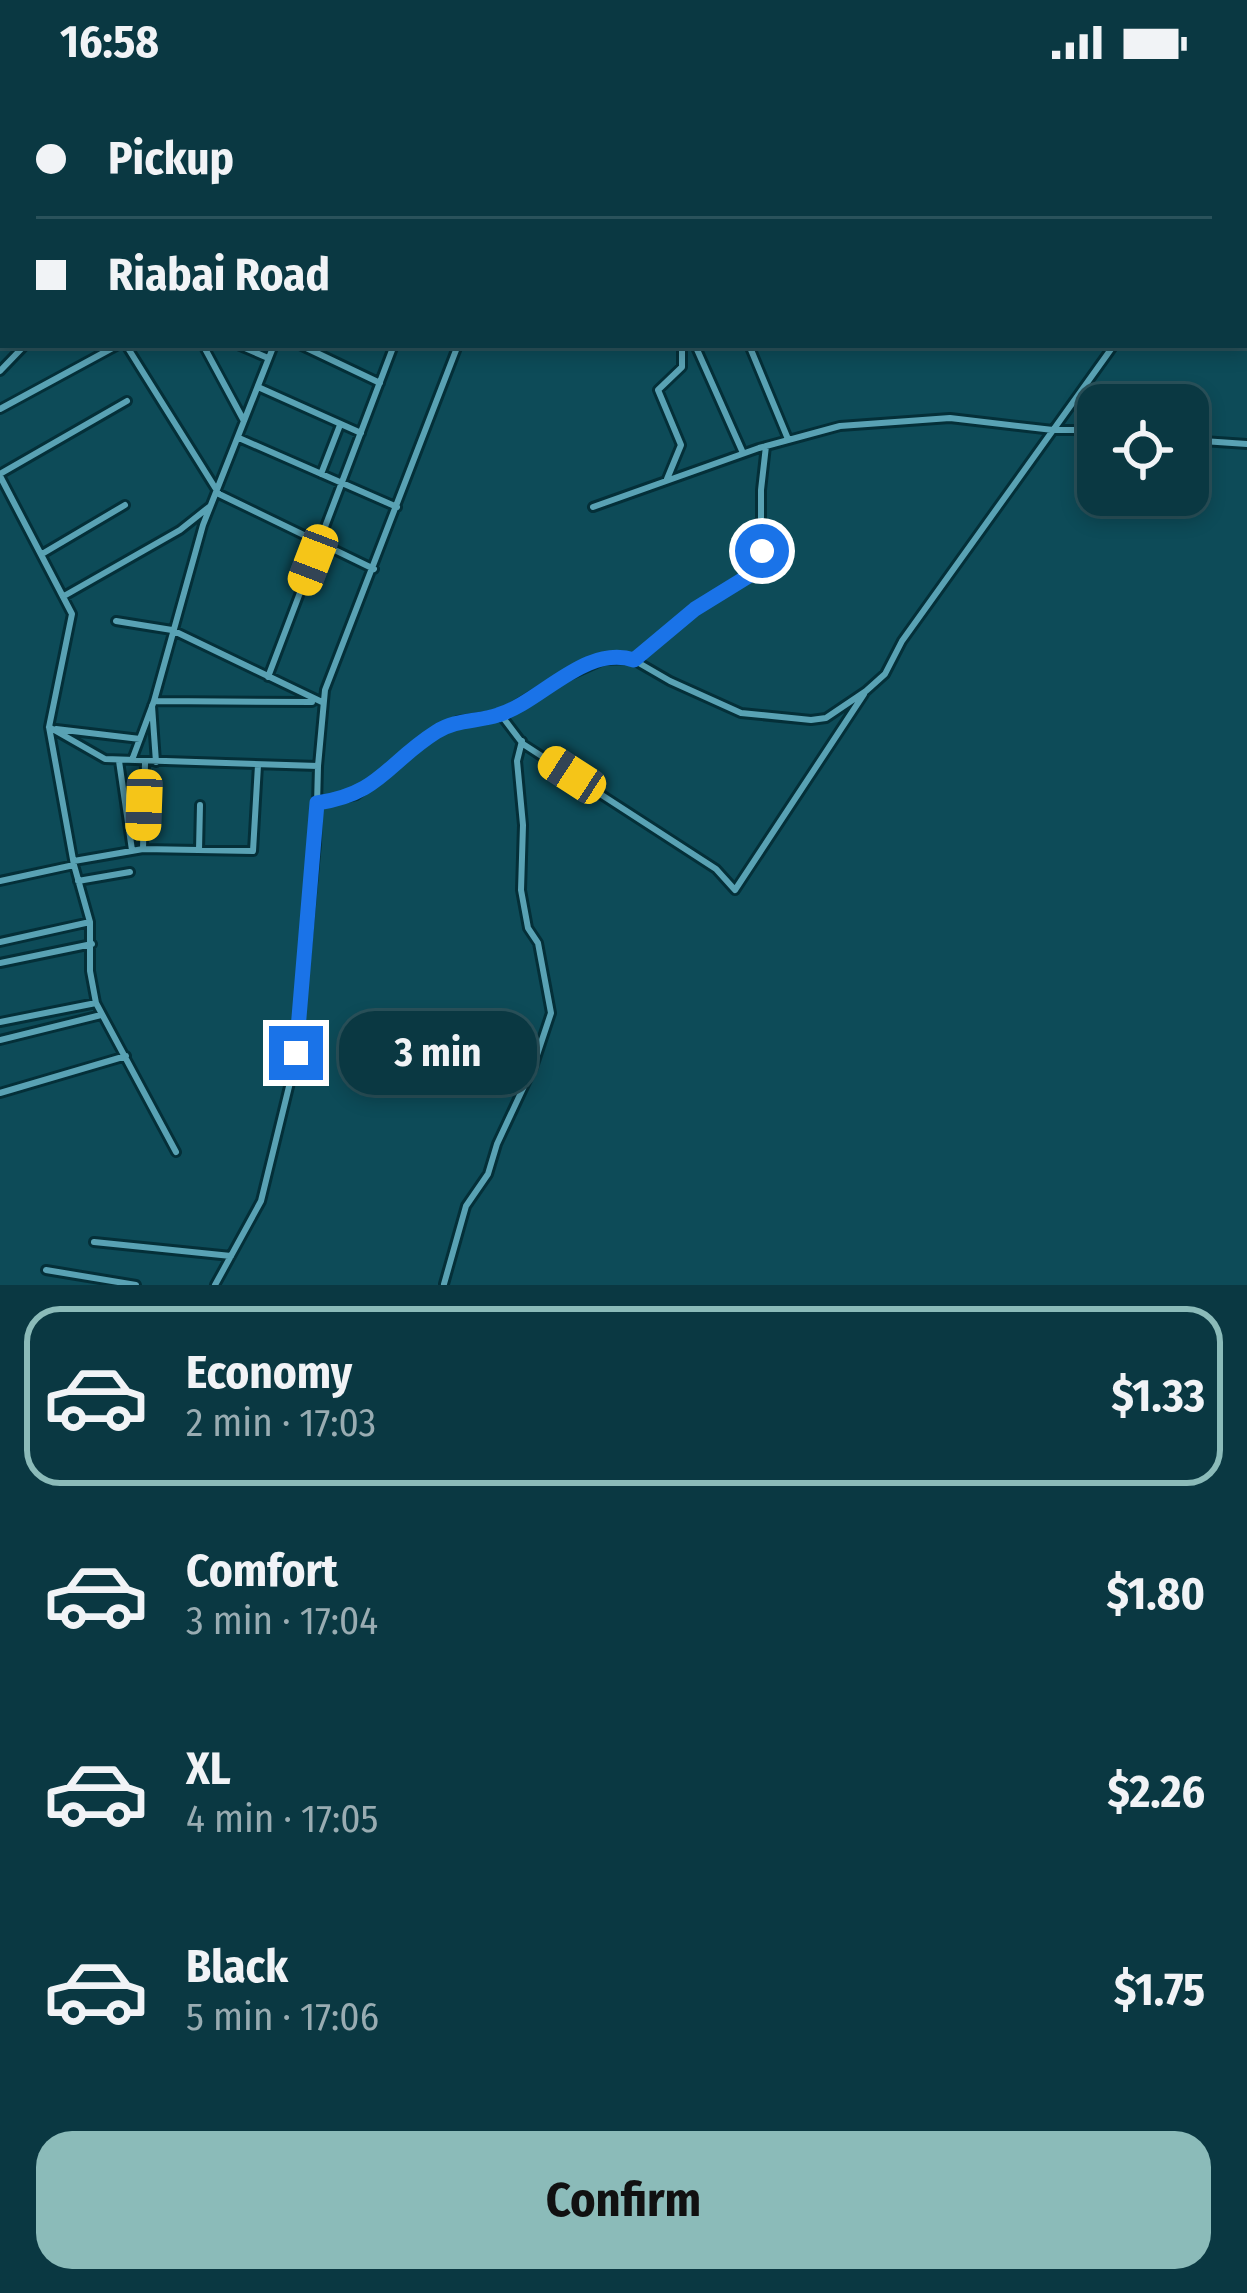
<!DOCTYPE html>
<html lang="en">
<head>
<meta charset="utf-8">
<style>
  body { margin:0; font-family:"Fira Sans Condensed",sans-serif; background:#18434d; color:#f1f3f6; height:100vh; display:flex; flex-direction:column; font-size:45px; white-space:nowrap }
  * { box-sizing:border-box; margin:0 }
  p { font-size:39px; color:#99acb2 }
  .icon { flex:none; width:66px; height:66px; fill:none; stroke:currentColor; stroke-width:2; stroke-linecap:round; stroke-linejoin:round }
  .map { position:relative; height:1201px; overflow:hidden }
  .sheet { display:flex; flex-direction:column; background:#0a3842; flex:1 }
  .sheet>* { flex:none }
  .banner { position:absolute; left:0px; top:0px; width:1248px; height:264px; box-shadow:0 6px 18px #0003,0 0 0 3px #2a525b; display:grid; align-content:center; height:264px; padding:0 36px; background:#0a3842 }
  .fabs { position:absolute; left:1077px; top:300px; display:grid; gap:24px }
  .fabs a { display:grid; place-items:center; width:132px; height:132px; border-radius:24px; background:#0a3842; box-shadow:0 6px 18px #0003,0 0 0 3px #2a525b; font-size:60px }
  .end { position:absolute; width:54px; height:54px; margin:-27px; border:15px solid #1a73e8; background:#fff; box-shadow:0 0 0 6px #fff }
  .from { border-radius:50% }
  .bubble { position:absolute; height:84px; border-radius:36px; background:#0a3842; box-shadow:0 6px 18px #0003,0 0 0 3px #2a525b; font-size:39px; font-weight:700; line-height:84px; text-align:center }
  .car { position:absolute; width:36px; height:72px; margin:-36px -18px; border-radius:15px; box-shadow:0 0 9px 3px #0007; background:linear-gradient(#f5c518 24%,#345 0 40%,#f5c518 0 76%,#345 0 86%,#f5c518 0) }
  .banner b { display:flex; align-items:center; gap:42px; height:114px; font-size:45px }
  .banner b+b { border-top:3px solid #2a525b }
  .banner i { width:30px; height:30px; background:#f1f3f6 }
  ul { padding:21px 0 0; list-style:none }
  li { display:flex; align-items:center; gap:36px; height:180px; margin:0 24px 18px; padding:0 12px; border:6px solid transparent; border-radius:36px }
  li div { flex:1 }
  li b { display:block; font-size:45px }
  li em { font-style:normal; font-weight:700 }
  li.on { border-color:#8bbbb9 }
  li>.icon { width:108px; height:108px; stroke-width:1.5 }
  .action { display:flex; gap:24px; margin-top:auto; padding:24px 36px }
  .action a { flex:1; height:138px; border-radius:36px; background:#8bbbb9; color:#111; font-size:48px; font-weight:700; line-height:138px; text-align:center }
  .status { display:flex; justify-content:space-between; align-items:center; height:84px; padding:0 60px; background:#0a3842; direction:ltr }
  .status svg { height:33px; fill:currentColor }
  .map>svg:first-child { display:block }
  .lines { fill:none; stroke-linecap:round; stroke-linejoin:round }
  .minor-casing { stroke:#042f38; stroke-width:12 }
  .highway-casing { stroke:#042f38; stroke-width:16 }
  .minor { stroke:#59a2b4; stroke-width:6 }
  .highway { stroke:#baa341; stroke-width:10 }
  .route { stroke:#1a73e8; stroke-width:15 }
</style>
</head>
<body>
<div class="status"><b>16:58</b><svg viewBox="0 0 49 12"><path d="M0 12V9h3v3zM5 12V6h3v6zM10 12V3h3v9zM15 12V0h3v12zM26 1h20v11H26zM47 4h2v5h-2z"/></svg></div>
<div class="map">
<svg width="1247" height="1201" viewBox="0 0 1247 1201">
  <rect width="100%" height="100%" fill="#0d4b58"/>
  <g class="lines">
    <!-- minor casing -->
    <g class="minor-casing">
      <path id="minor" d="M81 0 84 3
        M153 0 156 3
        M544 0 551 3
        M1013 0 1064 3
        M1159 0V3
        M224 3 226 0
        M307 3 309 0
        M337 3 339 0
        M368 3 369 0
        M440 3 441 0
        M752 3 753 0
        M1245 65 1247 62
        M0 96 3 92
        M0 140 3 142
        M126 261 219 410 374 485
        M203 261 244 337
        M238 261 268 274
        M300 261 380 299
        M695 261 743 369
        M749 261 788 355
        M0 287 25 261
        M258 303 361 349
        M0 325 118 261
        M239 354 397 423
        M1188 356 1247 360
        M0 390 127 317
        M321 390 340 341
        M0 392 72 530 49 643 74 781 90 838V887L96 919 176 1068
        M667 395 681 361 658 306 682 283V261
        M593 423 759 364 840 342 950 334 1053 346H1098
        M42 470 125 421
        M64 512 180 446 209 423
        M116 537 172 546 322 618
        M635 575 695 525 761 482V406L766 362
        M268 593 394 261
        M154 617 312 618
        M152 622 156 678
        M501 631 523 660 716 785 735 806 864 610
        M49 643 105 675 318 682 316 759 295 978 261 1117 215 1201
        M56 645 140 655
        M132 676 154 617 203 441 274 261
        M119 677 132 766
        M318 682 325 606 458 261
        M317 719 356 711 438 646 458 637 501 631 556 597 603 576 632 575 670 597 741 629 811 636 826 634 866 607 885 590 902 557 1114 261
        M143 765 145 679
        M199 766 200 721
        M74 777 143 765 253 767 258 681
        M0 797 74 781
        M78 797 130 788
        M0 858 90 838
        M0 879 92 860
        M0 938 96 919
        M0 956 101 931
        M0 1009 126 972
        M94 1158 231 1172
        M46 1186 136 1201
        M444 1200 466 1122 488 1090 497 1060 533 983 551 929 538 859 528 844 521 806 523 741 517 677 522 657"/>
    </g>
    <!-- highway casing -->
    <g class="highway-casing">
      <path id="highway" d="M1216 0 1218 3
        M72 3 76 0
        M1245 18 1247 19
        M0 33 3 32"/>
    </g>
    <!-- minor -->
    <use href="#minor" class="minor"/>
    <!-- highway -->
    <use href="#highway" class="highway"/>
  </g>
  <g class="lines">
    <!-- route -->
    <path class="route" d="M296 969 317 719C380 710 387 679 436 648 456 635 477 638 498 631 541 618 585 560 634 576L695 525 755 488 761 482 762 467"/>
  </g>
</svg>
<div class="fabs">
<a><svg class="icon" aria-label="locate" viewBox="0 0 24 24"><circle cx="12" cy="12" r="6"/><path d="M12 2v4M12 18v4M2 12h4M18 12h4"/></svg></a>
</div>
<i class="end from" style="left:762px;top:467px"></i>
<i class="end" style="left:296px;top:969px"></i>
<div class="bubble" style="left:339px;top:927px;width:198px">3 min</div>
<i class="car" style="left:313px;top:476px;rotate:201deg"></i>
<i class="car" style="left:572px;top:691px;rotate:303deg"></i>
<i class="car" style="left:144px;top:721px;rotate:182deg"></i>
<div class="banner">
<b><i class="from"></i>Pickup</b>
<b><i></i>Riabai Road</b>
</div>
</div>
<section class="sheet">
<ul>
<li class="on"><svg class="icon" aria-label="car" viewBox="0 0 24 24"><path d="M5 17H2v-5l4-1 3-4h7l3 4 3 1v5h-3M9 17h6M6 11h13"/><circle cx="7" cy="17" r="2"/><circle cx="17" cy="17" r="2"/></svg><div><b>Economy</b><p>2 min · 17:03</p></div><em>$1.33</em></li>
<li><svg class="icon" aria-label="car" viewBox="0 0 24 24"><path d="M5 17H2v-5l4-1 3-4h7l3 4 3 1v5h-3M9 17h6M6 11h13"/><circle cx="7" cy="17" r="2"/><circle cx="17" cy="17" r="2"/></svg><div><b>Comfort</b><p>3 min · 17:04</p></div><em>$1.80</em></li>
<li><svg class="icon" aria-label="car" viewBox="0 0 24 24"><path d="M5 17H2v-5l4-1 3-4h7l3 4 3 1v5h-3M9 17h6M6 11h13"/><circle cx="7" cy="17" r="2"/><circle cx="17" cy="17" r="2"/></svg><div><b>XL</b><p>4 min · 17:05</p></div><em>$2.26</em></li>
<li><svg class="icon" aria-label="car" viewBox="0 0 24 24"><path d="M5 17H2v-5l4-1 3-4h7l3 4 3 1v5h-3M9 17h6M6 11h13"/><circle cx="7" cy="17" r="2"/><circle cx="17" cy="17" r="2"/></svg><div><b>Black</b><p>5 min · 17:06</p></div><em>$1.75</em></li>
</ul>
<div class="action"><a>Confirm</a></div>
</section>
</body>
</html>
